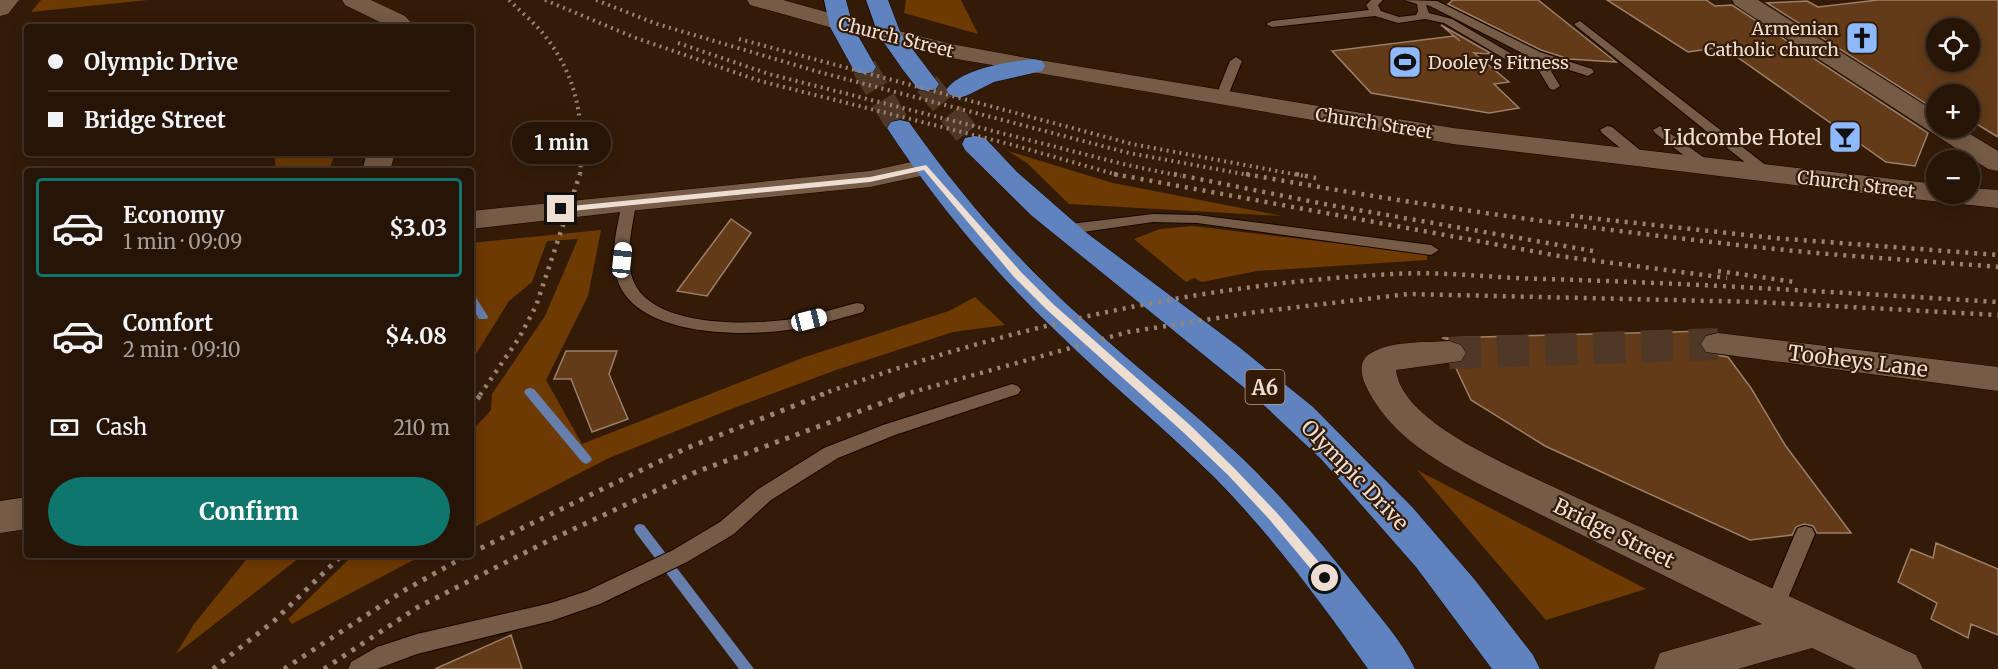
<!DOCTYPE html>
<html lang="en">
<head>
<meta charset="utf-8">
<style>
  body { margin:0; font-family:Merriweather,serif; background:#322114; color:#f1f3f6; height:100vh; display:flex; flex-direction:column; font-size:22px; white-space:nowrap }
  * { box-sizing:border-box; margin:0 }
  p { font-size:20px; color:#a49e9b }
  .icon { flex:none; width:33px; height:33px; fill:none; stroke:currentColor; stroke-width:2; stroke-linecap:round; stroke-linejoin:round }
  .map { position:relative; flex:1; overflow:hidden }
  .side { position:absolute; left:24px; top:168px; width:450px; height:390px; display:flex; flex-direction:column; background:#261406; border-radius:6px; box-shadow:0 3px 15px #0003,0 0 0 2px #423328 }
  .side>* { flex:none }
  .banner { position:absolute; left:24px; top:24px; width:450px; height:132px; border-radius:6px; box-shadow:0 3px 15px #0003,0 0 0 2px #423328; display:grid; align-content:center; height:132px; padding:0 24px; background:#261406 }
  .controls { position:absolute; left:1926px; top:18px; display:grid; gap:12px }
  .controls a { display:grid; place-items:center; width:54px; height:54px; border-radius:50%; background:#261406; box-shadow:0 3px 15px #0003,0 0 0 2px #423328; font-size:30px }
  .end { position:absolute; width:27px; height:27px; margin:-14px; border:8px solid #eeded2; background:#111; box-shadow:0 0 0 3px #111 }
  .from { border-radius:50% }
  .bubble { position:absolute; height:42px; border-radius:21px; background:#261406; box-shadow:0 3px 15px #0003,0 0 0 2px #423328; font-size:20px; font-weight:700; line-height:42px; text-align:center }
  .car { position:absolute; width:18px; height:36px; margin:-18px -9px; border-radius:8px; box-shadow:0 0 4px 2px #0007; background:linear-gradient(#fff 24%,#345 0 40%,#fff 0 76%,#345 0 86%,#fff 0) }
  .banner b { display:flex; align-items:center; gap:21px; height:57px; font-size:22px }
  .banner b+b { border-top:2px solid #423328 }
  .banner i { width:15px; height:15px; background:#f1f3f6 }
  ul { padding:10px 0 0; list-style:none }
  li { display:flex; align-items:center; gap:18px; height:99px; margin:0 12px 9px; padding:0 12px; border:3px solid transparent; border-radius:6px }
  li div { flex:1 }
  li b { display:block; font-size:22px }
  li em { font-style:normal; font-weight:700 }
  li.current { border-color:#0f766e }
  li>.icon { width:54px; height:54px; stroke-width:1.5 }
  .pay { display:flex; align-items:center; gap:15px; height:66px; padding:0 24px; font-size:22px }
  .pay p { margin-inline-start:auto }
  .action { display:flex; gap:12px; margin-top:auto; padding:12px 24px }
  .action a { flex:1; height:69px; border-radius:36px; background:#0f766e; color:#fff; font-size:24px; font-weight:700; line-height:69px; text-align:center }
  .map>svg:first-child { display:block }
  .green { fill:#6e3a03 }
  .lines { fill:none; stroke-linecap:round; stroke-linejoin:round }
  .stream { fill:#667fac; fill-rule:evenodd }
  .building { fill:#633b19; stroke:#9c7f69; stroke-width:1.5; fill-rule:evenodd }
  .street-tunnel { stroke:#4f3826; stroke-width:32; stroke-dasharray:32 16; stroke-linecap:butt }
  .highway-tunnel { stroke:#4f3826; stroke-width:25; stroke-dasharray:25 13; stroke-linecap:butt }
  .lane-casing { stroke:#190500; stroke-width:2 }
  .street-casing { stroke:#190500; stroke-width:1 }
  .secondary-casing { stroke:#190500; stroke-width:1 }
  .highway-casing { stroke:#190500; stroke-width:1 }
  .lane { fill:#765b46; fill-rule:evenodd }
  .street { fill:#765b46; fill-rule:evenodd }
  .secondary { fill:#765b46; fill-rule:evenodd }
  .highway { fill:#5e83be; fill-rule:evenodd }
  .rail-far2 { stroke:#988475; stroke-width:4; stroke-dasharray:2 4.5; stroke-linecap:butt }
  .rail-far1 { stroke:#988475; stroke-width:4.5; stroke-dasharray:3 6; stroke-linecap:butt }
  .rail { stroke:#988475; stroke-width:5; stroke-dasharray:4 7; stroke-linecap:butt }
  .route { fill:#eeded2 }
  .labels { text-anchor:middle; dominant-baseline:central; stroke-width:4.5; stroke-linejoin:round; paint-order:stroke }
  .far-poi-label { font-size:18px; fill:#eeded2; stroke:#331b08; text-anchor:end }
  .far-street-label { font-size:18px; fill:#eeded2; stroke:#331b08 }
  .shield { fill:#331b08; stroke:#b6a495; stroke-width:1.5 }
  .shield-label { font-size:20px; font-weight:bold; fill:#eeded2 }
  .poi-label { font-size:21px; fill:#eeded2; stroke:#331b08; text-anchor:end }
  .street-label { font-size:21px; fill:#eeded2; stroke:#331b08 }
</style>
</head>
<body>
<div class="map">
<svg width="1998" height="669" viewBox="0 0 1998 669">
  <rect width="100%" height="100%" fill="#331b08"/>
  <!-- green -->
  <path class="green" d="M41 0H148L31 12Z
    M906 0H961L978 34 904 13Z
    M1008 151 1113 183 1282 216 1069 204 1027 163Z
    M274 153H335L329 171H276Z
    M1193 226 1427 254V260L1257 271 1202 282 1194 278 1186 282 1134 239 1160 229Z
    M601 230 588 296 546 380 582 444 805 357 949 311 975 297 1005 325 953 332 836 370 726 411 609 458 471 529V432L491 410 492 394 545 316 578 239 547 241 532 282 509 301 471 362V243Z
    M1417 470 1646 589 1546 620Z
    M250 555H303L176 654 194 624Z
    M353 555H423L292 624 288 619Z"/>
  <g class="lines">
    <!-- stream -->
    <path class="stream" d="M471 295 475 296 487 315 488 317 487 319H479L471 306Z
      M530 388 534 389 590 456 592 459 590 462 586 464 582 462 526 395 524 392 526 389Z
      M640 524 644 525 754 669H739L636 533 634 529 636 525Z"/>
  </g>
  <!-- building -->
  <path class="building" d="M1453 0H1538L1616 62 1569 59 1541 50 1448 4Z
    M1607 0H1706L1715 6 1732 5 1928 133 1915 166 1886 162 1723 47 1688 52Z
    M1878 0H1998V137L1970 120V94H1936V110L1767 3 1807 1 1818 7ZM1936 28H1970V62H1936Z
    M1441 25 1492 54 1474 53 1509 82 1494 84 1519 108 1489 113 1371 93 1332 51 1454 36 1460 41Z
    M731 219 751 233 707 296 677 291Z
    M1708 331 1709 333 1704 335 1699 343 1704 353 1728 357 1751 388 1785 445 1851 533H1817L1813 526 1804 524 1796 527 1792 535 1750 540 1545 446 1471 400 1454 364 1463 362 1468 352 1462 343 1442 338Z
    M566 351H617L609 374 628 419 592 432 571 379H554Z
    M1936 543 1998 569V635L1971 624 1968 638 1931 619 1937 603 1898 582 1911 549 1933 558Z
    M511 635 522 669H435Z"/>
  <g class="lines">
    <!-- street-tunnel -->
    <path class="street-tunnel" d="M1449 353 1718 344"/>
    <!-- highway-tunnel -->
    <path class="highway-tunnel" d="M864 67 900 128
      M927 84 975 144"/>
    <!-- lane casing -->
    <g class="lane-casing">
      <path id="lane" d="M1371 0H1383L1378 5 1381 11 1399 17 1416 15 1418 11 1417 4 1404 0 1437 1 1540 52 1592 69 1594 72 1588 76 1557 66 1551 71 1560 86 1554 90 1550 89 1539 71 1547 62 1532 58 1430 6 1426 5 1429 13 1452 19 1522 60 1516 64 1512 63 1444 23 1425 19 1398 23 1375 16 1272 27 1266 24 1272 21 1369 10 1366 5Z
        M1580 21 1772 170 1774 173 1772 176H1762L1576 26 1574 24Z
        M1236 57 1242 61 1227 98 1221 102 1217 101 1215 98 1230 61Z
        M1607 126 1612 127 1646 155 1648 158 1646 161H1636L1602 133 1600 130Z
        M1660 126 1710 162 1712 165 1710 168H1700L1655 133 1653 130Z
        M629 198 636 202C633 226 624 256 633 280 651 327 744 325 785 320 809 317 833 309 857 303L863 304 865 308 863 312C838 319 812 327 787 330 738 337 630 336 616 275 610 251 618 225 622 202Z
        M1153 214 1197 215 1431 245 1439 250 1431 255 1197 223 1153 222 1062 235 1055 230 1062 225Z
        M1012 384 1018 386 1021 390 1018 394 895 435 838 458 771 500 734 534 687 562 600 604 551 621 417 654 377 669H348L351 662 377 647 417 634 551 603 587 591 673 550 720 522 757 490 824 448 883 425Z
        M1805 526 1812 528 1815 534 1783 610 1780 616 1773 619 1766 616 1763 610 1795 534 1798 528Z"/>
    </g>
    <!-- street casing -->
    <g class="street-casing">
      <path id="street" d="M0 0H19L8 14 0 16Z
        M747 0H783L848 18 851 23 848 28 840 30 750 5Z
        M1718 333 1998 367V391L1706 352 1701 344 1706 336Z
        M1449 341 1461 345 1466 353 1461 361 1396 370C1401 415 1480 451 1515 469L1916 655 1923 669H1856L1812 648 1738 669H1654L1660 653 1762 624 1489 489C1441 464 1389 437 1365 384 1361 375 1359 362 1368 355 1389 340 1424 343 1449 341Z"/>
    </g>
    <!-- secondary casing -->
    <g class="secondary-casing">
      <path id="secondary" d="M342 0H371L405 16 415 27H390L345 5Z
        M1732 0H1758L1936 112V128H1960L1998 151V171L1988 169 1735 5Z
        M891 29 951 44 1033 59 1453 128 1936 184V194H1970V188L1998 190V208L1895 197 1453 144 951 58 883 41 879 36 883 31Z
        M367 153H395L390 171H362Z
        M925 159 935 161 939 167 935 173 870 187 629 211 471 229V211L870 171Z
        M27 497V529L0 533V501Z"/>
    </g>
    <!-- highway casing -->
    <g class="highway-casing">
      <path id="highway" d="M824 0H846L853 27 876 67 873 72 864 74 855 72 852 67 830 27Z
        M866 0H888L901 34 939 84 936 89 927 91 918 89 903 70 878 34Z
        M1033 59 1042 61 1045 66 1042 71 994 82 968 95 959 98 950 95 946 90C961 68 1009 62 1033 59Z
        M900 120 909 122C960 195 1017 260 1083 319 1135 367 1192 410 1243 459 1284 499 1322 543 1357 588 1377 614 1401 639 1415 669H1368C1321 602 1272 536 1215 478 1164 428 1109 383 1058 333 993 271 936 203 887 128L891 122Z
        M975 136 985 138 1017 172 1088 234 1239 347 1313 407 1413 508 1475 580 1533 655 1540 669H1492L1416 567 1321 459 1252 394 1032 216 965 150 962 144 965 138Z"/>
    </g>
    <!-- lane -->
    <use href="#lane" class="lane"/>
    <!-- street -->
    <use href="#street" class="street"/>
    <!-- secondary -->
    <use href="#secondary" class="secondary"/>
    <!-- highway -->
    <use href="#highway" class="highway"/>
    <!-- rail-far2 -->
    <path class="rail-far2" d="M509 0C521 12 535 23 545 36 579 79 584 123 580 176
      M545 0 636 38 760 81 1013 145 1121 176
      M596 0 657 24 819 72 1129 153 1254 176
      M739 39 1132 144 1304 176
      M678 43 769 74 1127 165 1181 176"/>
    <!-- rail-far1 -->
    <path class="rail-far1" d="M1114 174 1559 256 1727 278
      M1174 174 1324 204 1599 252
      M1246 174C1425 207 1605 231 1785 250 1856 257 1927 261 1998 267
      M1296 174 1316 178
      M1571 216 1774 238 1998 255
      M1718 271 1795 282
      M480 395 519 338 536 306 580 174
      M820 395C1004 328 1197 284 1393 274 1443 271 1493 278 1543 279 1695 283 1846 293 1998 302
      M902 395 1128 332 1256 312 1408 294 1759 302 1998 315"/>
    <!-- rail -->
    <path class="rail" d="M471 408 481 394
      M213 669 274 621 342 555
      M284 669 405 590 473 552 687 448 824 394
      M324 669 418 607 548 541 696 472 906 394"/>
  </g>
  <!-- route -->
  <path class="route" d="M926 165 1021 272 1053 304 1191 426 1235 469 1277 513 1329 574V581H1321L1269 519 1228 475 1183 432 1046 309 1014 277 924 170 870 182 561 212 557 209 561 207 870 177Z"/>
  <!-- icons -->
  <defs>
    <g id="church-square" transform="scale(1.725)"><rect x="-9" y="-9" width="18" height="18" rx="4" fill="#8eb9fd" stroke="#331b08"/><path d="M-1.2-6h2.4v3.5h3.3v2.4h-3.3V6h-2.4V-.1h-3.3v-2.4h3.3Z" fill="#111"/></g>
    <g id="stadium-square" transform="scale(1.725)"><rect x="-9" y="-9" width="18" height="18" rx="4" fill="#8eb9fd" stroke="#331b08"/><path d="M0-5a6.5 5 0 1 0 0 10a6.5 5 0 1 0 0-10ZM-3.5-1.8h7v3.6h-7Z" fill="#111"/></g>
    <g id="bar-square" transform="scale(1.725)"><rect x="-9" y="-9" width="18" height="18" rx="4" fill="#8eb9fd" stroke="#331b08"/><path d="M-6-5H6L.8 .8V4.5H3.5V6h-7V4.5H-.8V.8Z" fill="#111"/></g>
  </defs>
  <g fill-rule="evenodd">
    <use href="#church-square" x="1862" y="38"/>
    <use href="#stadium-square" x="1405" y="62"/>
    <use href="#bar-square" x="1845" y="137"/>
  </g>
  <g class="labels">
    <!-- far-poi labels -->
    <g class="far-poi-label">
      <text x="1839" y="28">Armenian<tspan x="1839" dy="21">Catholic church</tspan></text>
      <text x="1428" y="62" text-anchor="start">Dooley's Fitness</text>
    </g>
    <!-- far-street labels -->
    <g class="far-street-label">
      <text transform="translate(896 37) rotate(14)">Church Street</text>
      <text transform="translate(1374 123) rotate(9)">Church Street</text>
      <text transform="translate(1856 184) rotate(7)">Church Street</text>
    </g>
    <!-- shield labels -->
    <rect class="shield" x="1245.5" y="370" width="39" height="34" rx="4.5"/>
    <g class="shield-label">
      <text x="1265" y="387">A6</text>
    </g>
    <!-- poi labels -->
    <g class="poi-label">
      <text x="1822" y="137">Lidcombe Hotel</text>
    </g>
    <!-- street labels -->
    <g class="street-label">
      <text transform="translate(1858 361) rotate(7)">Tooheys Lane</text>
      <text transform="translate(1355 475) rotate(46)">Olympic Drive</text>
      <text transform="translate(1614 533) rotate(26)">Bridge Street</text>
    </g>
  </g>
</svg>
<div class="controls">
<a><svg class="icon" aria-label="locate" viewBox="0 0 24 24"><circle cx="12" cy="12" r="6"/><path d="M12 2v4M12 18v4M2 12h4M18 12h4"/></svg></a>
<a>+</a>
<a>−</a>
</div>
<i class="end from" style="left:1325px;top:578px"></i>
<i class="end" style="left:561px;top:209px"></i>
<div class="bubble" style="left:512px;top:122px;width:99px">1 min</div>
<i class="car" style="left:622px;top:260px;rotate:6deg"></i>
<i class="car" style="left:809px;top:320px;rotate:76deg"></i>
<div class="banner">
<b><i class="from"></i>Olympic Drive</b>
<b><i></i>Bridge Street</b>
</div>
<section class="side">
<ul>
<li class="current"><svg class="icon" aria-label="car" viewBox="0 0 24 24"><path d="M5 17H2v-5l4-1 3-4h7l3 4 3 1v5h-3M9 17h6M6 11h13"/><circle cx="7" cy="17" r="2"/><circle cx="17" cy="17" r="2"/></svg><div><b>Economy</b><p>1 min · 09:09</p></div><em>$3.03</em></li>
<li><svg class="icon" aria-label="car" viewBox="0 0 24 24"><path d="M5 17H2v-5l4-1 3-4h7l3 4 3 1v5h-3M9 17h6M6 11h13"/><circle cx="7" cy="17" r="2"/><circle cx="17" cy="17" r="2"/></svg><div><b>Comfort</b><p>2 min · 09:10</p></div><em>$4.08</em></li>
</ul>
<div class="pay"><svg class="icon" aria-label="cash" viewBox="0 0 24 24"><path d="M3 7h18v10H3z"/><circle cx="12" cy="12" r="2"/></svg>Cash<p>210 m</p></div>
<div class="action"><a>Confirm</a></div>
</section>
</div>
</body>
</html>
